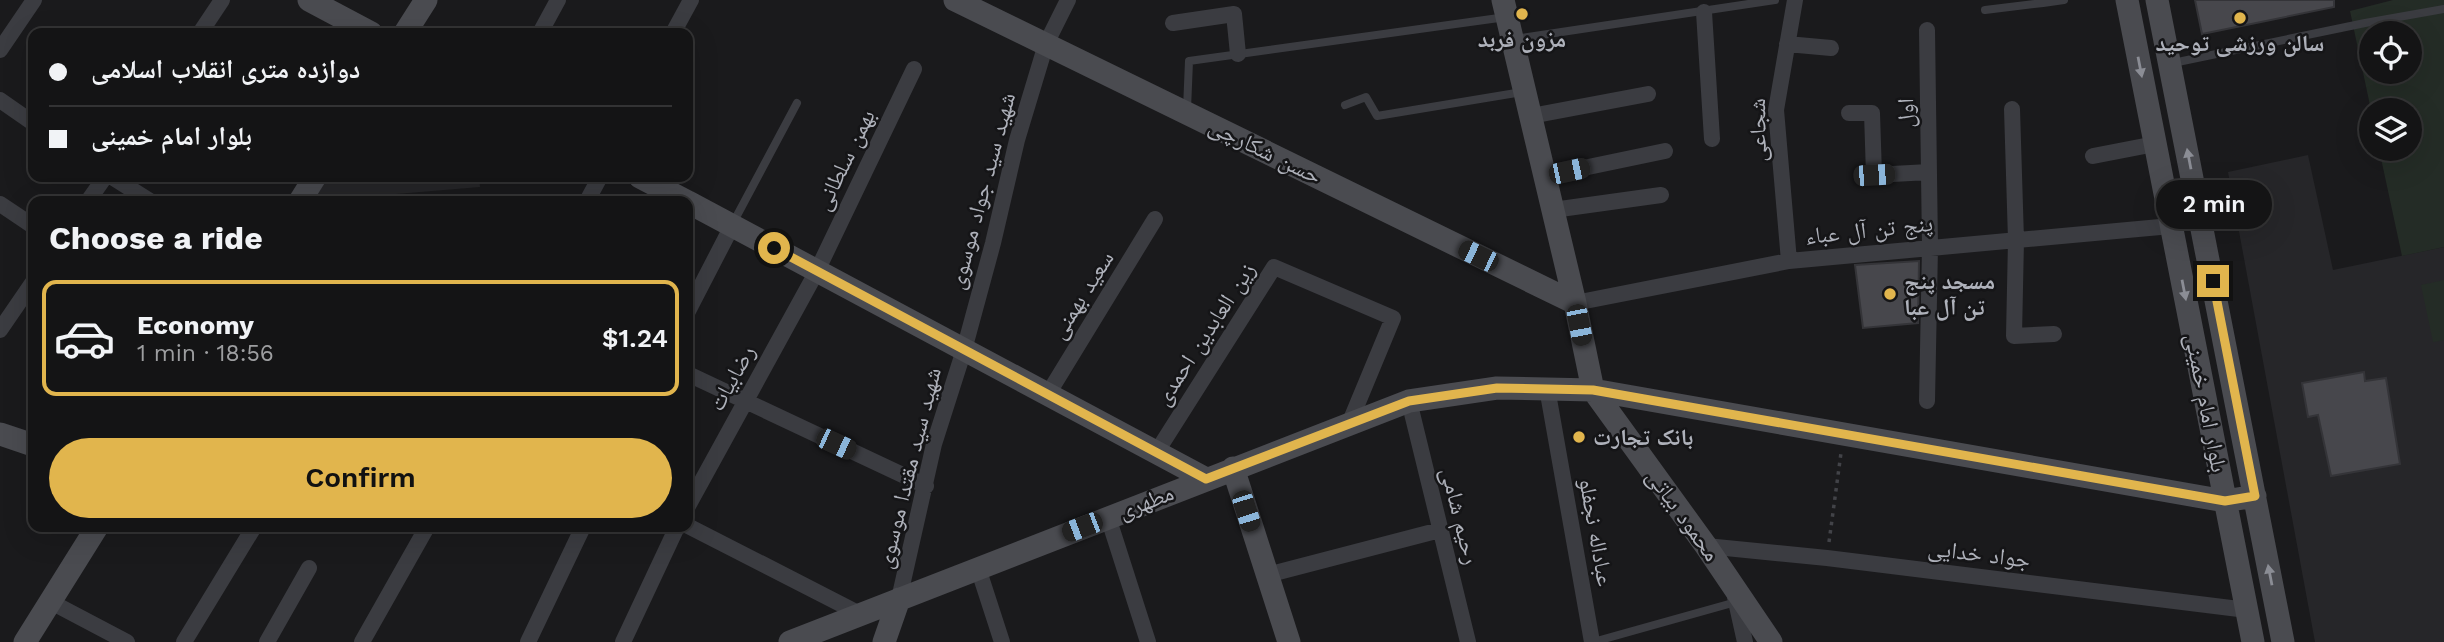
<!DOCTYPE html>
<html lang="en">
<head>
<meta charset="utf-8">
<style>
  body { margin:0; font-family:"Work Sans","Noto Naskh Arabic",sans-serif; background:#212122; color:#f1f3f6; height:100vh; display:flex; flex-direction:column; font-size:26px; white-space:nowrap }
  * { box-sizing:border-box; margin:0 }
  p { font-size:23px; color:#9d9ea0 }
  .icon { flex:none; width:38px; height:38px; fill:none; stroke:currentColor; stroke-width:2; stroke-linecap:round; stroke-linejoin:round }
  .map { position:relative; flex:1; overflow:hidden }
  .sheet { position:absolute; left:28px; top:196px; width:665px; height:336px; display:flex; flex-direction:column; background:#141415; border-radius:14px; box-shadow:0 7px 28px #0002,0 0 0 2px #333334 }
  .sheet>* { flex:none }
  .top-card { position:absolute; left:28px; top:28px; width:665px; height:154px; border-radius:14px; box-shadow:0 7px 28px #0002,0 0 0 2px #333334; display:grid; align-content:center; height:154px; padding:0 21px; background:#141415 }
  .buttons { position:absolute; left:2359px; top:21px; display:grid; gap:14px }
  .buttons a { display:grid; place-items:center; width:63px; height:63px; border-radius:50%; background:#141415; box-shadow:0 7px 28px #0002,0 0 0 2px #333334; font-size:35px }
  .end { position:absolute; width:32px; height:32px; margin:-16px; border:9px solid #e1b54d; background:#111; box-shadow:0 0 0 4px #111 }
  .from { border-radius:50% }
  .bubble { position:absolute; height:49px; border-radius:24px; background:#141415; box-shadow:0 7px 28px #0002,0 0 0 2px #333334; font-size:23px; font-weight:600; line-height:49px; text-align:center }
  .car { position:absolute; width:21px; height:42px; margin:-21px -10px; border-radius:9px; box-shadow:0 0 5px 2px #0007; background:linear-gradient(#222 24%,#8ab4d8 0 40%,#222 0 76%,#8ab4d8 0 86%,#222 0) }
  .top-card b { display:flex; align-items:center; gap:24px; height:66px; font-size:26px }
  .top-card b+b { border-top:2px solid #333334 }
  .top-card i { width:18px; height:18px; background:#f1f3f6 }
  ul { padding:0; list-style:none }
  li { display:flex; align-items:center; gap:21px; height:116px; margin:0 14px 10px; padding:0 7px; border:4px solid #333334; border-radius:14px }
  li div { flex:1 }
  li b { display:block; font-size:26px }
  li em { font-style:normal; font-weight:600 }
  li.current { border-color:#e1b54d }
  li>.icon { width:63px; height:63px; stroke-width:1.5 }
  h2 { padding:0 21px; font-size:32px; line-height:84px }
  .primary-button { display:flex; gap:14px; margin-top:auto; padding:14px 21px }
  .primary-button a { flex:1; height:80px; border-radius:42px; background:#e1b54d; color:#111; font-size:28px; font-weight:600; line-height:80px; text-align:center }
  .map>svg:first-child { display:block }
  .built { fill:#262629 }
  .green { fill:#242c26; fill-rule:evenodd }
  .building { fill:#47474c; stroke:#343438; stroke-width:2 }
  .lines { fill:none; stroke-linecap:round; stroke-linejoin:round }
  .path { stroke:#424348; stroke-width:3.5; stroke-dasharray:3.5 5; stroke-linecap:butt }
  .lane { stroke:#3b3c41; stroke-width:8 }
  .street { stroke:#3b3c41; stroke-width:16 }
  .secondary { stroke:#4a4b50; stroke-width:23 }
  .oneway { fill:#8b8d95 }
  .route { stroke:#e1b54d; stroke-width:9 }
  .poi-dot { fill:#e1b54d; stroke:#151517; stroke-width:2.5 }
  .labels { text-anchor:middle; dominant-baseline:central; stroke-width:5; stroke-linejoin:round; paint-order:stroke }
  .poi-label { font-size:23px; font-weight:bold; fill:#aeb1ba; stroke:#151517 }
  .street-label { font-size:23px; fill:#aeb1ba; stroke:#151517 }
</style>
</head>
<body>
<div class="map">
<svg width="2444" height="642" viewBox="0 0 2444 642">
  <rect width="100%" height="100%" fill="#1a1a1c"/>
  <!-- built -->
  <path class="built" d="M2308 155 2333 270 2444 247V642H2315L2228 172Z
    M327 177H479L480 187 312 201Z"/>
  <!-- green -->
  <path class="green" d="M2393 0H2444V247L2402 256 2379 149H2410V110H2371L2350 11ZM2371 33H2410V72H2371Z
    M2444 280V340L2433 342 2421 285Z"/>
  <!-- building -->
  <path class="building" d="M2195 0H2334V7L2202 34Z
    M1919 261 1918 323 1863 328 1855 265Z
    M2364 372 2365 381 2386 378 2400 464 2331 476 2318 415 2308 417 2302 383Z"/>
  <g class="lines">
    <!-- path -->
    <path class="path" d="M1829 542 1841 453"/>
    <!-- lane -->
    <path class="lane" d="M2043 3 2064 0
      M1985 10 2043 3 2045 0
      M1515 39 1775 0
      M2173 63 2365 23 2444 9
      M1345 105 1366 97 1377 116 1522 92
      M1187 109 1189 61 1506 17
      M733 223 797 103
      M1593 642 1736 602"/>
    <!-- street -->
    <path class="street" d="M1704 12 1712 139
      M1173 23 1234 14 1238 54
      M200 33 222 0
      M540 33 558 0
      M673 33 691 0
      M1787 44 1831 48
      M0 50 34 0
      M0 100 33 123
      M2012 109 2016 240 2014 336 2054 334
      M1849 113H1872L1874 175 1929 172
      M1531 116 1648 94
      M2093 156 2155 144
      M1545 176 1665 151
      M112 177 150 201
      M88 201 105 177
      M587 201 600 177
      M0 204 33 226
      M1553 210 1661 195
      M1789 261 1776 110 1795 0
      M1575 303 1789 261 2171 226
      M688 311 732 226
      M0 330 33 282
      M688 374 926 486
      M1547 388 1592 642
      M1048 394 1155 219
      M1409 401 1468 642
      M1927 401 1930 247 1927 30
      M1156 453 1274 267 1393 318 1349 424
      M688 506 817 271 914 69
      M1108 517 1148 642
      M688 526 860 614
      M1706 546 1827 558 2247 610
      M978 568 1002 642
      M1267 575 1440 530
      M1735 597 1745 642
      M899 599 934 444 964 350 993 243 1017 140 1046 44 1068 0
      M51 602 127 642
      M184 642 254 527
      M267 642 309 568
      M362 642 427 527
      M528 642 583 527
      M623 642 677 527"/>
    <!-- secondary -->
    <path class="secondary" d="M309 0 371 33
      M955 0 1575 303
      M1503 0 1575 303 1593 390 1706 546 1771 642
      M2127 0 2253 642
      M2157 0 2283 642
      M405 33 426 0
      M640 177 686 201
      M300 201 315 177
      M688 202 1206 479
      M0 434 33 445
      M1233 468 1289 642
      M25 642 97 527
      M790 642 1409 401 1497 388 1593 390 2225 501 2255 496
      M884 642 899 599"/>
  </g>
  <!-- one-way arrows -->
  <defs><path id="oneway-solid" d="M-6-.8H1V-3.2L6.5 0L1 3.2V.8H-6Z" transform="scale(1.75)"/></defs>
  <g class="oneway">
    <use href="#oneway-solid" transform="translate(2140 67) rotate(79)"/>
    <use href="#oneway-solid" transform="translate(2189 159) rotate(-101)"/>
    <use href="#oneway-solid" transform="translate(2184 290) rotate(79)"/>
    <use href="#oneway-solid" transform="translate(2270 575) rotate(-101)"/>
  </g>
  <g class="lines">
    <!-- route -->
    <path class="route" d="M774 248 1206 479 1409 401 1497 388 1593 390 2225 501 2255 496 2213 281"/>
  </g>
  <!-- markers -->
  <g class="poi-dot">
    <circle cx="1522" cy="14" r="7"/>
    <circle cx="2240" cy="18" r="7"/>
    <circle cx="1890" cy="294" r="7"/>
    <circle cx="1579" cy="437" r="7"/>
  </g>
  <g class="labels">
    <!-- poi labels -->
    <g class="poi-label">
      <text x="1522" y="39">مزون فربد</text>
      <text x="2240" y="43">سالن ورزشی توحید</text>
      <text x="1904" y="281" text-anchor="start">مسجد پنج<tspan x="1904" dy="26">تن آل عبا</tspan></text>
      <text x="1593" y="437" text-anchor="start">بانک تجارت</text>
    </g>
    <!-- street labels -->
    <g class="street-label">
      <text transform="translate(1906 113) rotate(-91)">اول</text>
      <text transform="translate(1758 130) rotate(-91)">شجاعی</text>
      <text transform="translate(1265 151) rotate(26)">حسن شکارچی</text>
      <text transform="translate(845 160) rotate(-64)">بهمن سلطانی</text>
      <text transform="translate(982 191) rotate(-75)">شهید سید جواد موسوی</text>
      <text transform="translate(1869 230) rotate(-6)">پنج تن آل عباء</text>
      <text transform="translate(1082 295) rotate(-58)">سعید بهمنی</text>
      <text transform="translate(1205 334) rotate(-57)">زین العابدین احمدی</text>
      <text transform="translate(732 378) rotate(-61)">رضابیات</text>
      <text transform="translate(2206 403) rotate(79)">بلوار امام خمینی</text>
      <text transform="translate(909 468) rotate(-76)">شهید سید مقتدا موسوی</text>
      <text transform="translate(1146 502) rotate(-21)">مطهری</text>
      <text transform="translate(1683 515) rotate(54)">محمود بیاتی</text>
      <text transform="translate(1460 516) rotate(76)">رحیم شامی</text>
      <text transform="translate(1596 532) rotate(80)">عباداله نجفلو</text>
      <text transform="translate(1979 554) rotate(7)">جواد خدایی</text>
    </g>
  </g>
</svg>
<div class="buttons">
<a><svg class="icon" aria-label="locate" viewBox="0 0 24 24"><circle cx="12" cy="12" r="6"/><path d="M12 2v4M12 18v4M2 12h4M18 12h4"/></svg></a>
<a><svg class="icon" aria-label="layers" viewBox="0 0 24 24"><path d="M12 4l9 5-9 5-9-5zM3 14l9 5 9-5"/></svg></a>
</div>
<i class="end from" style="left:774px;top:248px"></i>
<i class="end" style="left:2213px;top:281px"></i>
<div class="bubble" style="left:2156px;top:180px;width:116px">2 min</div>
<i class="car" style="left:1569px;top:171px;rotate:78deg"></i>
<i class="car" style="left:1874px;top:175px;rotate:87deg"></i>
<i class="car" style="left:1478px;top:256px;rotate:296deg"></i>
<i class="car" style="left:1579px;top:325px;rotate:169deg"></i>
<i class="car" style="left:836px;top:444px;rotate:115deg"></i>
<i class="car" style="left:1246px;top:511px;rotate:162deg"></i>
<i class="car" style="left:1082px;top:527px;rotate:249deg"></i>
<div class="top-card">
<b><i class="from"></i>دوازده متری انقلاب اسلامی</b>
<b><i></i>بلوار امام خمینی</b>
</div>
<section class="sheet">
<h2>Choose a ride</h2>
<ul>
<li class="current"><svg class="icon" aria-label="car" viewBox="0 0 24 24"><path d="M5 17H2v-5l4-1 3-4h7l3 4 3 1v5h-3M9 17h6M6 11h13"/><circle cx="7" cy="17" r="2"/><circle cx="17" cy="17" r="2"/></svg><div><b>Economy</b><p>1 min · 18:56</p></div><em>$1.24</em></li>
</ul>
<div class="primary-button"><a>Confirm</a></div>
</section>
</div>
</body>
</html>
